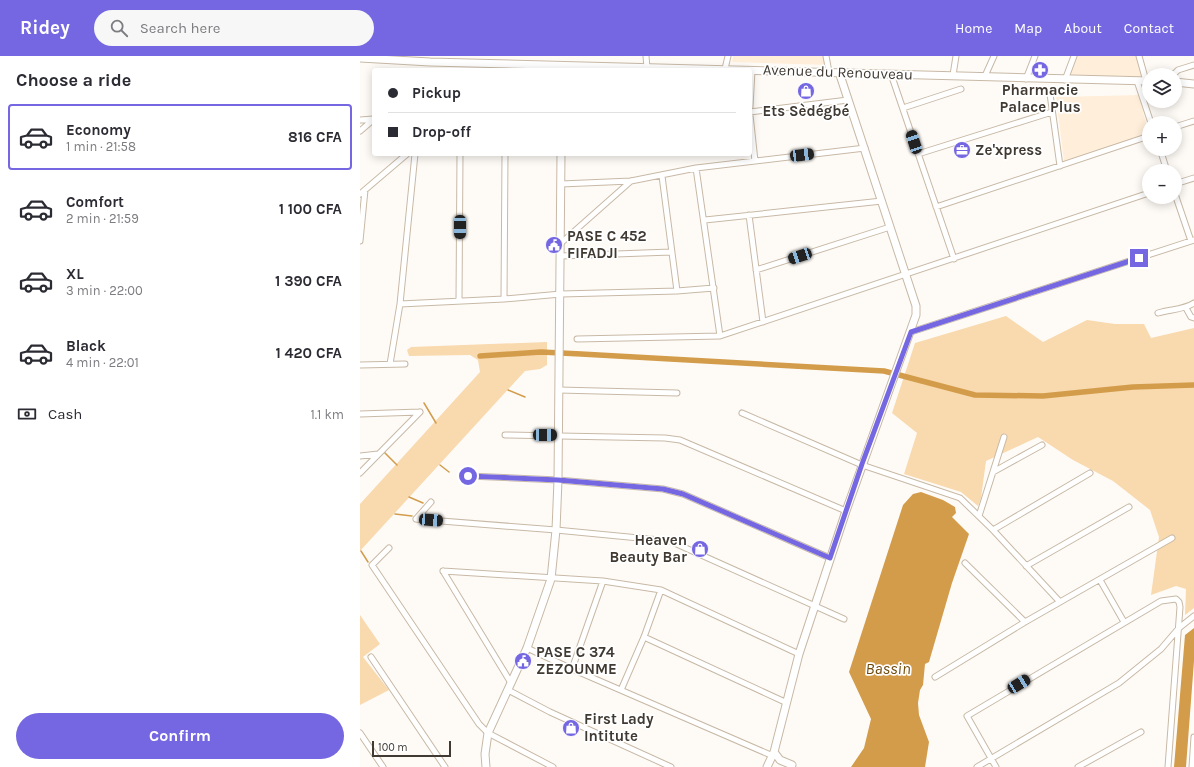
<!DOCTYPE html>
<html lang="en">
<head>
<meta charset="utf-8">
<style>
  body { margin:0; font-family:Karla,sans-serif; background:#f7f7f7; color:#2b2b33; height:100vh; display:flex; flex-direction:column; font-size:15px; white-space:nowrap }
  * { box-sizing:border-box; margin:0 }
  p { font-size:13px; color:#7c7c81 }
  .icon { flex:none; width:22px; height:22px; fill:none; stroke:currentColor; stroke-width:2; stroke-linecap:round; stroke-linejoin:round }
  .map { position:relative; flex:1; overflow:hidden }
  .side { display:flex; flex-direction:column; background:#fff; width:360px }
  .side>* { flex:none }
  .banner { position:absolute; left:12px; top:12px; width:380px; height:88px; border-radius:4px; box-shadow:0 2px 10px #0003; display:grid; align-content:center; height:88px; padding:0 16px; background:#fff }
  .buttons { position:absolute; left:782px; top:12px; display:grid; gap:8px }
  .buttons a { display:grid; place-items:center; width:40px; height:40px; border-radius:50%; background:#fff; box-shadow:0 2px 10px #0003; font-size:20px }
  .scale { position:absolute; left:12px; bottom:10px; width:79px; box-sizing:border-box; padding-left:4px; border:2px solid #403a32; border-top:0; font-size:11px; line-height:14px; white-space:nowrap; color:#403a32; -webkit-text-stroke:3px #fff; paint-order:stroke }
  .end { position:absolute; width:18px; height:18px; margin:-9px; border:5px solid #7567e2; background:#fff; box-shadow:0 0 0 2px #fff }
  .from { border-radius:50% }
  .car { position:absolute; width:12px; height:24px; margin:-12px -6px; border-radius:5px; box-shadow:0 0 3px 1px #0007; background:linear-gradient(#222 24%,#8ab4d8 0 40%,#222 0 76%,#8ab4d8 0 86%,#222 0) }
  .banner b { display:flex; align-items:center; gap:14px; height:38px; font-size:15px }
  .banner b+b { border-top:1px solid #e1e1e2 }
  .banner i { width:10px; height:10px; background:#2b2b33 }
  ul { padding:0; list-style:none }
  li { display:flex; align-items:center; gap:12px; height:66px; margin:0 8px 6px; padding:0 8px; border:2px solid transparent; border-radius:4px }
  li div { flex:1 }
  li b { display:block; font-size:15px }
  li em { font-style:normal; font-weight:700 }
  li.active { border-color:#7567e2 }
  li>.icon { width:36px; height:36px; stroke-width:1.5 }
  h2 { padding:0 16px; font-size:18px; line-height:48px }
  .pay { display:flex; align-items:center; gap:10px; height:44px; padding:0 16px; font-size:15px }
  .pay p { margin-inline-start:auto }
  .cta { display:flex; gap:8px; margin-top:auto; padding:8px 16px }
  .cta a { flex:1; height:46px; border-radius:24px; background:#7567e2; color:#fff; font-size:16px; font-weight:700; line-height:46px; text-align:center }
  header { display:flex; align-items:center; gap:24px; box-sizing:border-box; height:56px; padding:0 20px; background:#7567e2; color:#fff }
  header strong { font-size:19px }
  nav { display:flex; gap:22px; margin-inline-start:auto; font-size:14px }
  .search { width:280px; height:36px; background:#f7f7f7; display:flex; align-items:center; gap:10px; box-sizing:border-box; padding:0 14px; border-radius:22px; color:#7c7c81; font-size:15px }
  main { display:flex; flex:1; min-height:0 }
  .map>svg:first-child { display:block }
  .built { fill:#ffefda }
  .green { fill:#f9d9ae }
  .water { fill:#d39c4b }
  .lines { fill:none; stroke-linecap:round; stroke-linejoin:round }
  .stream { stroke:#d39c4b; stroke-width:1.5 }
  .canal { stroke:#d39c4b; stroke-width:5.5 }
  .street-casing { stroke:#c8b9a6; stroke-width:7 }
  .secondary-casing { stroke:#c8b9a6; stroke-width:9 }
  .street { stroke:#fff; stroke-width:5 }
  .secondary { stroke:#fff; stroke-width:7 }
  .route { stroke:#7567e2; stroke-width:5 }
  .labels { text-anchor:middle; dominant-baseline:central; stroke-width:3.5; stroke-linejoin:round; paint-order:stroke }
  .street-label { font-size:15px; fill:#403a32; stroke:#fff }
  .poi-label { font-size:15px; font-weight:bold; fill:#403a32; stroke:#fff; text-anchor:start }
  .water-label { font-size:16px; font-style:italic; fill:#704b0b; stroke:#fff }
</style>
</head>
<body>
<header>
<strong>Ridey</strong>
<div class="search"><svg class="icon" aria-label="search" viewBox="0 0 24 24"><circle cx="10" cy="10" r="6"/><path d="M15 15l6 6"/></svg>Search here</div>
<nav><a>Home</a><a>Map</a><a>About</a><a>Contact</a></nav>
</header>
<main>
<section class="side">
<h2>Choose a ride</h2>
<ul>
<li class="active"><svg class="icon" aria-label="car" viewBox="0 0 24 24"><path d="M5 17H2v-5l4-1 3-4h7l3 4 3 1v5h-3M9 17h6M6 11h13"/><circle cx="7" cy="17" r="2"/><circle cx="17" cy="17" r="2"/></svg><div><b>Economy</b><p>1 min · 21:58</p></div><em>816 CFA</em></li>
<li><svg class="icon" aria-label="car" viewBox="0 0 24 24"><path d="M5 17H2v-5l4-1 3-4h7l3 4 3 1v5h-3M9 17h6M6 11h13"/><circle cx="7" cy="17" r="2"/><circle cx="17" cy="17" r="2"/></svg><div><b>Comfort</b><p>2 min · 21:59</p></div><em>1 100 CFA</em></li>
<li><svg class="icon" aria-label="car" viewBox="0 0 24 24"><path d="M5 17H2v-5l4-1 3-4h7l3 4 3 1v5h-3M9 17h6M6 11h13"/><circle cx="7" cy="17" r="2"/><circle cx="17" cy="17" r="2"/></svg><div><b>XL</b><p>3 min · 22:00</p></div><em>1 390 CFA</em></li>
<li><svg class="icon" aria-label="car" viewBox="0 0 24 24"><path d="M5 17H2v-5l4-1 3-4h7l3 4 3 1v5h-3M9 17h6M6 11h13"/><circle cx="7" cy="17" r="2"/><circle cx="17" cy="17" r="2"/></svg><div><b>Black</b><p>4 min · 22:01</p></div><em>1 420 CFA</em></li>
</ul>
<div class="pay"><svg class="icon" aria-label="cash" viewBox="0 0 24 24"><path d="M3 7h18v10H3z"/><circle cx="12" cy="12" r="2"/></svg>Cash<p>1.1 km</p></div>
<div class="cta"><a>Confirm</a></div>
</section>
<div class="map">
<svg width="834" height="711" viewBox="0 0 834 711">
  <rect width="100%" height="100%" fill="#fefbf7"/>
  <!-- built -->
  <path class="built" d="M373 0H465L466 9 372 6Z
    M717 0H777L783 21 709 20Z
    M779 39 789 79 704 106 696 41Z"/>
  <!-- green -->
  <path class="green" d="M646 260 683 286 727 264 755 268H784L791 282 834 272V552L825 559 826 533 816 530 791 539 799 481 790 454 753 425 713 404 678 381 626 405 621 442 618 450 601 436 544 418 557 377 532 357 555 287Z
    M187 286V309L180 313 165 315 0 495V448L120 316 118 304 110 299 49 300 47 294 51 291Z
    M0 559 20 588 3 601 29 634 0 649Z"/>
  <!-- water -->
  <path class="water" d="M561 436 583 444 595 451 596 457 592 461 609 478 592 527 569 606 565 608 563 629 560 634 558 647 559 659 569 686 565 711H491L504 692 511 663 489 616 543 449 553 438Z
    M834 572V605L826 711H814L825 579Z"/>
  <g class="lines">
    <!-- stream -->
    <path class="stream" d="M148 334 165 341
      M64 347 76 367
      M23 395 37 409
      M80 409 89 416
      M49 441 63 447
      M35 458 52 460
      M1 495 8 506"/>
    <!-- canal -->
    <path class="canal" d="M120 300 181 296 221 298 524 315 615 339 683 340 773 331 834 329"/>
    <!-- street casing -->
    <g class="street-casing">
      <path id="street" d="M286 0 287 12
        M466 0 469 16
        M779 0 786 25
        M365 13 368 0
        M531 18 594 203
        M593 19 596 0
        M813 19 818 14 834 9
        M625 20 634 0
        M666 23 675 0
        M705 24 714 0
        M777 25 791 67
        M690 38 700 110
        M390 51 392 14
        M543 52 601 33
        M390 56 488 44
        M390 59 395 105
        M0 64 13 63
        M815 71 834 65
        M0 75 14 63
        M800 93 807 115
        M558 98 692 56
        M336 112 360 280
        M302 120 317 235
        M201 128 271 125 336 112 505 92
        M815 128 834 122
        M0 138 47 98
        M815 138 831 185
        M576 151 789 80
        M389 159 403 266
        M345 164 522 145
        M0 185 5 134
        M201 187 271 125
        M201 200 311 196
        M396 214 530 171
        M144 243 145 98
        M99 245 100 98
        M40 248 144 243 201 238 317 235 354 232
        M826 252 831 261 834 262
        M798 257C811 253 823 254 834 247
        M551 276 834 184
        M217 283 360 280 789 137
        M30 308 40 248 55 98
        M0 309 45 308
        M199 334 317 337
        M382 357 502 409 600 442 633 474 700 546
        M0 358 60 356
        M145 379 305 382 320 384 486 455
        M0 400 18 398
        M633 416 682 389
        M0 417 60 356
        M108 420 198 424 303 433 323 438 470 502
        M619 460 644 381
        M56 463 196 474 310 485 484 563
        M56 463 71 446
        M633 474 730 417
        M29 492 12 509 119 668 128 677 193 711
        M605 507 665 566
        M666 510 769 451
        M83 515 243 525 301 534 439 598
        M83 515 151 627
        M740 524 764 566
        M284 581 425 646
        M167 592 212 613 413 700
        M11 601 85 711
        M212 613 243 525
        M575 621 665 566 812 482
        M148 634 190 656 311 711
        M261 634 284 581 301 534
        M0 677 23 711
        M617 711 759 627 801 593 819 572 834 560
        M636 711 607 660 801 545 816 543 819 546 820 551 808 711
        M718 711 781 676
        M832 711 834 681"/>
    </g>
    <!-- secondary casing -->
    <g class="secondary-casing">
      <path id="secondary" d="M0 2 70 6 789 25
        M815 26 834 28
        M414 696 420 704 432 709
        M126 711 125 698 128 677 167 592 191 523 196 474 198 424 201 98
        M407 711 414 696 439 598 486 455 556 259V250L479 16"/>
    </g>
    <!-- street -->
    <use href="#street" class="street"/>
    <!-- secondary -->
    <use href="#secondary" class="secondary"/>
  </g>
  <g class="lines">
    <!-- route -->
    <path class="route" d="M108 420 198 424 303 433 323 438 470 502 502 408 551 276 779 202"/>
  </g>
  <!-- icons -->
  <defs>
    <g id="pharmacy-disc" transform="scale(0.9)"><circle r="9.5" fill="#7567e2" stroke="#fff"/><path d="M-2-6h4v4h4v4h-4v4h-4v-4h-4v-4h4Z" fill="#fff"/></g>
    <g id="shop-disc" transform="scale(0.9)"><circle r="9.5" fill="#7567e2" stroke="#fff"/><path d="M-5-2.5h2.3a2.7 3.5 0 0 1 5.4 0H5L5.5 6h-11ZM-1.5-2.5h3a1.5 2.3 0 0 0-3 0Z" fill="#fff"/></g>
    <g id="office-disc" transform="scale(0.9)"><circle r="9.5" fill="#7567e2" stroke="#fff"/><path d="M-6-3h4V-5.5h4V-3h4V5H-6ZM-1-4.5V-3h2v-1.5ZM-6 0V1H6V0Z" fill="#fff"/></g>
    <g id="civic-disc" transform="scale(0.9)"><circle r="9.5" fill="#7567e2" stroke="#fff"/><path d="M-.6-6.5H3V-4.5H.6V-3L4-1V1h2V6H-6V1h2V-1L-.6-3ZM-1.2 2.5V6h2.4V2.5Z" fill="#fff"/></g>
  </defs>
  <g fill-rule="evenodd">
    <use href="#pharmacy-disc" x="680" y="14"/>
    <use href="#shop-disc" x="446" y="35"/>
    <use href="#office-disc" x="602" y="94"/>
    <use href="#civic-disc" x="194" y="189"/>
    <use href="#shop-disc" x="340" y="493"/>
    <use href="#civic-disc" x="163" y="605"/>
    <use href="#shop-disc" x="211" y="672"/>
  </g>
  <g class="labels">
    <!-- street labels -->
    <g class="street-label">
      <text transform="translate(478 16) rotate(2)">Avenue du Renouveau</text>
    </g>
    <!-- poi labels -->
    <g class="poi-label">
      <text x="680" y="34" text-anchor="middle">Pharmacie<tspan x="680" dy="17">Palace Plus</tspan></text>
      <text x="446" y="55" text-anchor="middle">Ets Sèdégbé</text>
      <text x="615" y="94">Ze'xpress</text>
      <text x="207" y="180">PASE C 452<tspan x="207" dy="17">FIFADJI</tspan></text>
      <text x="327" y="484" text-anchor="end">Heaven<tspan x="327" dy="17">Beauty Bar</tspan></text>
      <text x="176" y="596">PASE C 374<tspan x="176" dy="17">ZEZOUNME</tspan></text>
      <text x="224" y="663">First Lady<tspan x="224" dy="17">Intitute</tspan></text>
    </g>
    <!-- water labels -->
    <g class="water-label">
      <text x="528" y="612">Bassin</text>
    </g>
  </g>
</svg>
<div class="buttons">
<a><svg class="icon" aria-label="layers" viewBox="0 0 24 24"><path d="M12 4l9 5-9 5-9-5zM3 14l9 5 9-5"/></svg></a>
<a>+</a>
<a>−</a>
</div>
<div class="scale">100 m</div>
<i class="end from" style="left:108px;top:420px"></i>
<i class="end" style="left:779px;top:202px"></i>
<i class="car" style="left:554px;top:86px;rotate:342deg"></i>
<i class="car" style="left:442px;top:99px;rotate:83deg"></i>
<i class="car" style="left:100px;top:171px;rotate:180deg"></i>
<i class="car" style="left:440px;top:200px;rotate:252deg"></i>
<i class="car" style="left:185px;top:379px;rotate:90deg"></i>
<i class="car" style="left:71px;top:464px;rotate:94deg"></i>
<i class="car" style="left:659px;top:628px;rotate:59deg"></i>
<div class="banner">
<b><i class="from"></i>Pickup</b>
<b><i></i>Drop-off</b>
</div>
</div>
</main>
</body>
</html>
